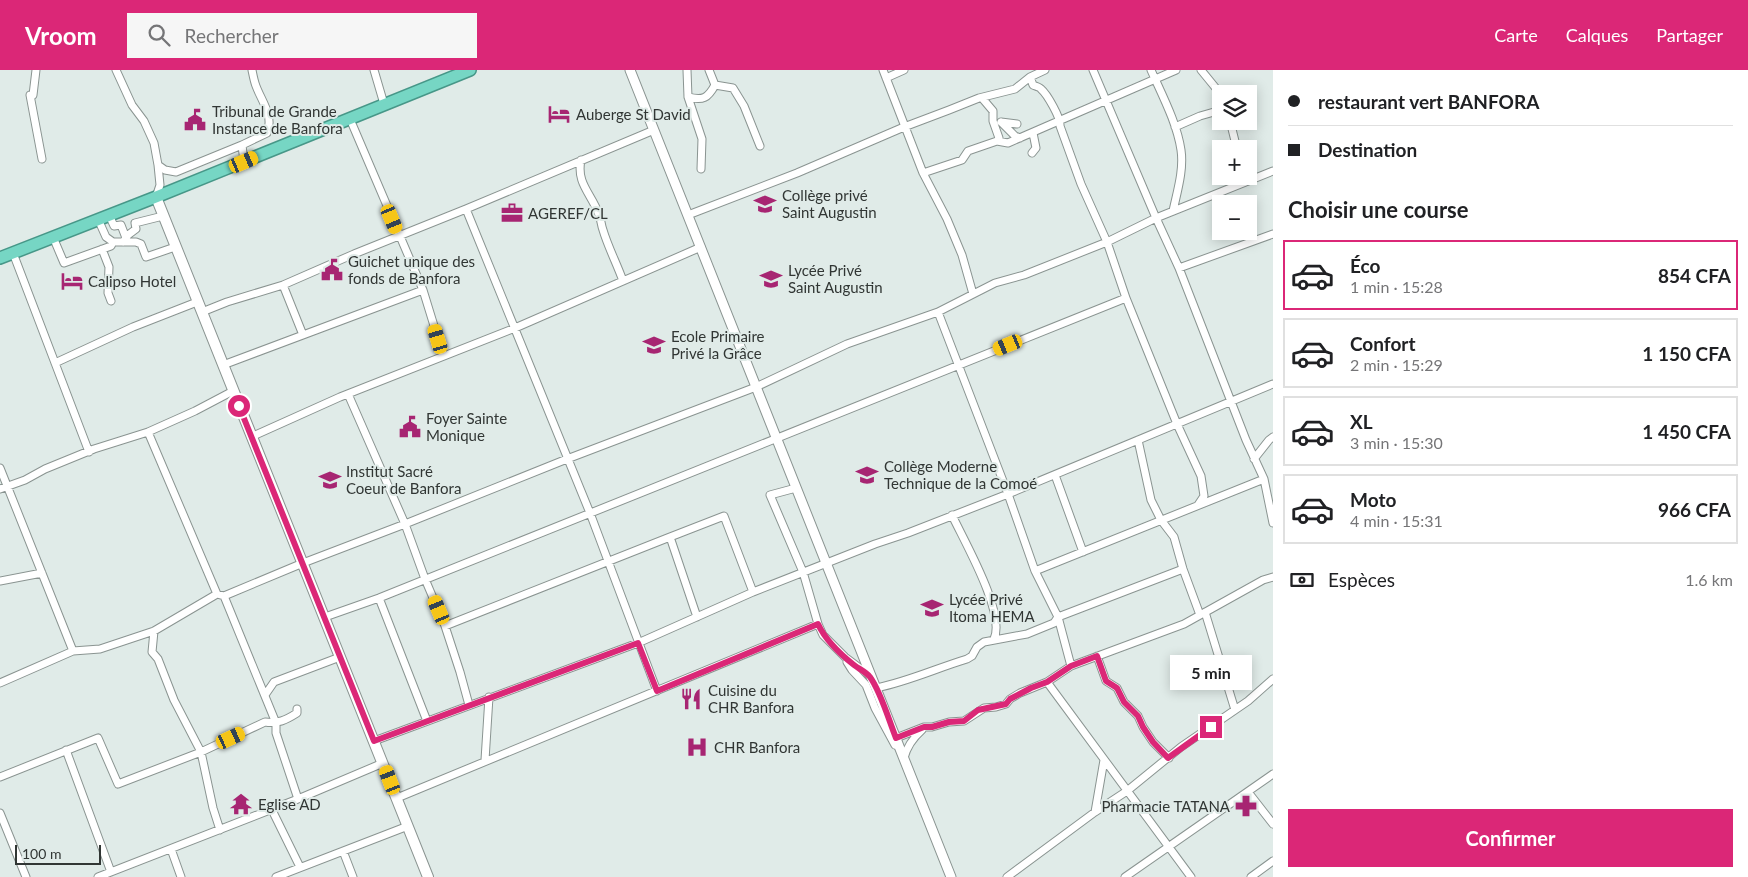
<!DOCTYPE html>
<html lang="fr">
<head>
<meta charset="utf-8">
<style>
  body { margin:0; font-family:Lato,sans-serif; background:#f6f6f6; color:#202124; height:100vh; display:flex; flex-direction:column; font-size:19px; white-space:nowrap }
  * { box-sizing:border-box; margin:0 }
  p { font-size:16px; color:#757577 }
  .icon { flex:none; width:28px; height:28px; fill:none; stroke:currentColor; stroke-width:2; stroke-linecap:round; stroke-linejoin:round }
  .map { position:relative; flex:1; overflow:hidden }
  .panel { display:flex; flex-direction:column; background:#fff; width:475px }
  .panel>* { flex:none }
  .top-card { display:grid; align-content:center; height:110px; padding:0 15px; background:#fff }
  .controls { position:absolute; left:1212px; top:15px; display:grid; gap:10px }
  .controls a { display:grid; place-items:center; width:45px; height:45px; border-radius:0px; background:#fff; box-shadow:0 2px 12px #0003; font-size:25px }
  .scale { position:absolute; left:15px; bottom:12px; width:86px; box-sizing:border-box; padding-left:5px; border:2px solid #313634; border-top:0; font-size:14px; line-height:18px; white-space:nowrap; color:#313634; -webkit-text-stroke:4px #e0ebe8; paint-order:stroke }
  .end { position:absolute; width:22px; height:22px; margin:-11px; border:6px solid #db2777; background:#fff; box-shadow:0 0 0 2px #fff }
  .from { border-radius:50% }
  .bubble { position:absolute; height:35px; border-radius:0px; background:#fff; box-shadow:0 2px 12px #0003; font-size:16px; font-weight:700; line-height:35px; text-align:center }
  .car { position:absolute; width:15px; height:30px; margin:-15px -8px; border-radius:6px; box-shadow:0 0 4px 1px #0007; background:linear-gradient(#f5c518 24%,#345 0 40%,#f5c518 0 76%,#345 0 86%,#f5c518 0) }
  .top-card b { display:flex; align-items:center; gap:18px; height:48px; font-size:19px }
  .top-card b+b { border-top:1px solid #e0e0e0 }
  .top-card i { width:12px; height:12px; background:#202124 }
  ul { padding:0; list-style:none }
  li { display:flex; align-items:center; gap:15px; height:70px; margin:0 10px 8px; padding:0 5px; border:2px solid #e0e0e0; border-radius:0px }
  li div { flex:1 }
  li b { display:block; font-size:19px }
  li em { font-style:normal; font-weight:700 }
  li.current { border-color:#db2777 }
  li>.icon { width:45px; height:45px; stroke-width:1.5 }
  h2 { padding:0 15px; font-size:22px; line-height:60px }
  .pay { display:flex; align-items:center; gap:12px; height:55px; padding:0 15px; font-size:19px }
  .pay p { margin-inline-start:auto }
  .cta { display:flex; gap:10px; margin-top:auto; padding:10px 15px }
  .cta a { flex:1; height:58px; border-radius:0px; background:#db2777; color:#fff; font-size:20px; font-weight:700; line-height:58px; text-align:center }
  header { display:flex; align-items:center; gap:30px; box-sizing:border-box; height:70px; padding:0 25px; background:#db2777; color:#fff }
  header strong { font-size:24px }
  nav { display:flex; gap:28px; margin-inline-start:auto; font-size:18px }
  .search { width:350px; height:45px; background:#f6f6f6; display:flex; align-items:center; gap:12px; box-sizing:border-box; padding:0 18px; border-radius:0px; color:#757577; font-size:19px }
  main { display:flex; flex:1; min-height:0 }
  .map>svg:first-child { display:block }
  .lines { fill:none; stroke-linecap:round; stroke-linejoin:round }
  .minor-casing { stroke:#8a9491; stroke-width:9 }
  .tertiary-casing { stroke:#8a9491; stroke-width:11 }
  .secondary-casing { stroke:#8a9491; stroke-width:12 }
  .trunk-casing { stroke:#479788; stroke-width:14 }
  .minor { stroke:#fff; stroke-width:7 }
  .tertiary { stroke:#fff; stroke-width:9 }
  .secondary { stroke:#fff; stroke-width:10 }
  .trunk { stroke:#76d6c4; stroke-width:11 }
  .route { stroke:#db2777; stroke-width:6 }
  .labels { text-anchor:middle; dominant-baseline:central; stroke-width:4; stroke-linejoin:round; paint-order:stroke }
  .poi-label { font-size:15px; fill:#313634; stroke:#e0ebe8; text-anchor:start }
</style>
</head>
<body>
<header>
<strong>Vroom</strong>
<div class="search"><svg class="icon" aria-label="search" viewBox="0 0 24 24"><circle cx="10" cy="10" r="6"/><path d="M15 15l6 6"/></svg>Rechercher</div>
<nav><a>Carte</a><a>Calques</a><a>Partager</a></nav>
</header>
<main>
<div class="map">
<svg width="1273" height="807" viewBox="0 0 1273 807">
  <rect width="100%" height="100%" fill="#e0ebe8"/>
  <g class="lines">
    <!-- minor casing -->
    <g class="minor-casing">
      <path id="minor" d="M36 0 33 25H30L42 89
        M116 0 132 35 144 51 154 73 158 95 165 100 176 102 242 75
        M374 0 384 34
        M687 0 688 27C703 31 708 28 715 15L709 0
        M883 0 923 103 947 149 962 185 973 224
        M1093 0 1156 148 1179 198 1246 370 1264 409 1273 453
        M1151 0C1162 25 1177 53 1181 80 1184 100 1177 122 1173 141
        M1201 0 1219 22 1221 27
        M1030 7 1033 15C1035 16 1040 17 1041 19 1047 24 1061 48 1060 56L1081 114 1107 172 1126 228 1177 354 1201 406 1204 426 1198 435
        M886 8 904 0
        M715 15 733 18 744 36 760 76
        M688 27 702 69 701 99
        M982 28 993 41V51L999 68 997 71
        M350 49 423 220 443 285
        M1230 51 1237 79
        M1001 52 1015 66 1020 68
        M1001 52 1017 54
        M1175 57 1200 46 1221 40
        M1032 83 1036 78 1033 63
        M581 90C576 114 592 124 599 145 601 149 601 155 603 160 608 177 617 194 623 211
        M244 92 242 75 267 63C274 46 262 32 256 16 254 11 253 5 252 0
        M923 103 962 90 968 81 997 71 1008 73 1176 0
        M156 127 160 115 158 95
        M466 139 590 443 657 621
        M109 145 114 156 121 155 126 168
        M688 145 797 103 904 57 949 40 979 28 1015 19 1030 7 1045 0
        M98 149 106 167 113 172H136L141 174 146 187 175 177
        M53 167 64 193 111 176 113 172
        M123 172 128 165 136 159 135 153 163 146
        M102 179 109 197 108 223 111 231
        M13 183 89 382
        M1179 198 1273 164
        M283 215 303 265
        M202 242 227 232 283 215 354 184 466 139 654 60
        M938 242 1008 424 1035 501 1058 547 1071 596
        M55 293 133 257 197 232
        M223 295 423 220
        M348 324 405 454 425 509 445 556 460 602 469 635
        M148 362 217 524
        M251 367 340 327 515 258 701 177
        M1138 370 1151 430 1161 450 1174 467 1183 499 1200 545
        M1254 389 1269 370 1273 367
        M0 398 73 581
        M1055 405 1083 482
        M796 418 770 425 803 502 818 554 823 565 845 587 869 605 876 618C907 612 937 598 967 589L972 586 977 577 984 572 1027 564 1054 553 1058 547 1183 499
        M0 419 25 410 45 399 94 379 148 362 195 341 233 321
        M952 445C964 471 1006 543 994 569
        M1035 501 1264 409
        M0 511 42 503
        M224 526 276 653V663L298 729
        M379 528 427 651
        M1205 542 1235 640
        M325 547 379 528 1126 228
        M697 547 670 467 724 446 753 522
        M445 556 670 467
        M154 561 152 582 158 589 174 630 201 682 213 738 220 760
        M1097 586 1106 611 1117 618 1124 632 1138 646 1143 657 1153 672 1169 688
        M847 592 852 600 866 615 875 638 895 675
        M1047 612 1191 807
        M0 613 73 581 100 579 154 561 217 524 224 526 303 493 405 454 567 389 756 317 847 274 938 242 995 213 1024 205 1107 172 1156 148 1273 101
        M265 625 274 612 340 587
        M896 668 924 657H932L949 652 964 651 984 638 996 637 1006 634 1010 629 1020 623 1047 612 1071 596 1184 554 1263 510 1273 507
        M374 671 638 573 753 522 875 474 908 463 1008 424 1273 314
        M66 680 111 802
        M904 688C907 676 913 668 922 660
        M485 690 489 627
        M0 707 98 668 118 714 201 682 265 652C278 654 286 650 297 643V639
        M1248 722 1273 754
        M397 728 818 554
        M272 740 300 797
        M1095 742 1104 690
        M0 743 26 807
        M171 779 181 807
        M343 781 353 807
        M98 807 298 729 383 693
        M276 807 408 756
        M1007 807 1095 742 1127 721 1181 677 1248 631 1273 609
        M1125 807 1273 704
        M1251 807 1273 791"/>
    </g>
    <!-- tertiary casing -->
    <g class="tertiary-casing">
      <path id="tertiary" d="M630 0 951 807"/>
    </g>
    <!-- secondary casing -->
    <g class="secondary-casing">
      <path id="secondary" d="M156 127 428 807"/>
    </g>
    <!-- trunk casing -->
    <g class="trunk-casing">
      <path id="trunk" d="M0 188 156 127 470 0"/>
    </g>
    <!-- minor -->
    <use href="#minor" class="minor"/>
    <!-- tertiary -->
    <use href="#tertiary" class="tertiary"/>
    <!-- secondary -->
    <use href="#secondary" class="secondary"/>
    <!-- trunk -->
    <use href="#trunk" class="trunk"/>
  </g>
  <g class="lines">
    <!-- route -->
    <path class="route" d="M239 336 374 671 638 573 657 621 818 554C826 571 840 584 854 595 859 599 866 602 870 607 881 622 889 651 896 668L924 657H932L949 652 964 651 978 640 1006 634 1010 629 1031 618 1047 612 1071 596 1097 586 1106 611 1117 618 1124 632 1138 646 1143 657 1153 672 1168 688 1211 657"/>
  </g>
  <!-- icons -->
  <defs>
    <g id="hotel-bare" transform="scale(1.725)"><path d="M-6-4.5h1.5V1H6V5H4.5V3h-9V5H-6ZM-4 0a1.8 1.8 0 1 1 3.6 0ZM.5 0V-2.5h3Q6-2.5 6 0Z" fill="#a72572" stroke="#e0ebe8" stroke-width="2.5" paint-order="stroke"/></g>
    <g id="civic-bare" transform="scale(1.725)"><path d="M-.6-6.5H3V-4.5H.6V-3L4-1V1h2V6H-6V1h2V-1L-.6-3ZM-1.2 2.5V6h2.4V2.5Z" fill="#a72572" stroke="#e0ebe8" stroke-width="2.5" paint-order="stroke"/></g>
    <g id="school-bare" transform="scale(1.725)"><path d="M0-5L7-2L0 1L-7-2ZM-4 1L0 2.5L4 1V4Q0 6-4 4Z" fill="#a72572" stroke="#e0ebe8" stroke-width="2.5" paint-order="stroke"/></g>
    <g id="office-bare" transform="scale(1.725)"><path d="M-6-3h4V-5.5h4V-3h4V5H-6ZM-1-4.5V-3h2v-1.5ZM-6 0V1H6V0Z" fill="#a72572" stroke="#e0ebe8" stroke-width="2.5" paint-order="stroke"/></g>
    <g id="restaurant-bare" transform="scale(1.725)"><path d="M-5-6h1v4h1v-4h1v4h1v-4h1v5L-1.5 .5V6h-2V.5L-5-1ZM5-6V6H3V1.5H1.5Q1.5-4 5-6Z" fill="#a72572" stroke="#e0ebe8" stroke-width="2.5" paint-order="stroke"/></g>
    <g id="hospital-bare" transform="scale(1.725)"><path d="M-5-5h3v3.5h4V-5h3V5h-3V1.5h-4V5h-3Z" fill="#a72572" stroke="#e0ebe8" stroke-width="2.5" paint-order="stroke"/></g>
    <g id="temple-bare" transform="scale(1.725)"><path d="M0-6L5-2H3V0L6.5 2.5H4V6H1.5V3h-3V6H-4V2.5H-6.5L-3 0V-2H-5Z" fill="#a72572" stroke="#e0ebe8" stroke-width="2.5" paint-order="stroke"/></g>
    <g id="pharmacy-bare" transform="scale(1.725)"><path d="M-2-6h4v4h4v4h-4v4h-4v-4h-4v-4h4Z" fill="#a72572" stroke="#e0ebe8" stroke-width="2.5" paint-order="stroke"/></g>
  </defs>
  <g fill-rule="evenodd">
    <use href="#hotel-bare" x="559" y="44"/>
    <use href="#civic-bare" x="195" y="50"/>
    <use href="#school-bare" x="765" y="134"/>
    <use href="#office-bare" x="512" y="143"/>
    <use href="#civic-bare" x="332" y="200"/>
    <use href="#school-bare" x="771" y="209"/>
    <use href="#hotel-bare" x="72" y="211"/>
    <use href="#school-bare" x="654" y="275"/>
    <use href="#civic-bare" x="410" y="357"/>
    <use href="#school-bare" x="867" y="405"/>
    <use href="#school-bare" x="330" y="410"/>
    <use href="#school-bare" x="932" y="538"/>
    <use href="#restaurant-bare" x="691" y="629"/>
    <use href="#hospital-bare" x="697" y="677"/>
    <use href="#temple-bare" x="241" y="734"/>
    <use href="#pharmacy-bare" x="1246" y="736"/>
  </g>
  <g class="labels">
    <!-- poi labels -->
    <g class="poi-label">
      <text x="212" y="41">Tribunal de Grande<tspan x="212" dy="17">Instance de Banfora</tspan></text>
      <text x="576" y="44">Auberge St David</text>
      <text x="782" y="125">Collège privé<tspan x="782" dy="17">Saint Augustin</tspan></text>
      <text x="528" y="143">AGEREF/CL</text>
      <text x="348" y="191">Guichet unique des<tspan x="348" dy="17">fonds de Banfora</tspan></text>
      <text x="788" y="200">Lycée Privé<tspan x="788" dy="17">Saint Augustin</tspan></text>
      <text x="88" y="211">Calipso Hotel</text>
      <text x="671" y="266">Ecole Primaire<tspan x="671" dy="17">Privé la Grâce</tspan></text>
      <text x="426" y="348">Foyer Sainte<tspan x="426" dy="17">Monique</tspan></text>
      <text x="884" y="396">Collège Moderne<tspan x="884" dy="17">Technique de la Comoé</tspan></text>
      <text x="346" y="401">Institut Sacré<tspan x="346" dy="17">Coeur de Banfora</tspan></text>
      <text x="949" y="529">Lycée Privé<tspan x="949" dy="17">Itoma HEMA</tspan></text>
      <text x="708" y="620">Cuisine du<tspan x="708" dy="17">CHR Banfora</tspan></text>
      <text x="714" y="677">CHR Banfora</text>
      <text x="258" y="734">Eglise AD</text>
      <text x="1230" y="736" text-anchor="end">Pharmacie TATANA</text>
    </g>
  </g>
</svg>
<div class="controls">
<a><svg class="icon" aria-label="layers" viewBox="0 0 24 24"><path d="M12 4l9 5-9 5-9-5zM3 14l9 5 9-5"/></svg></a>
<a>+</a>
<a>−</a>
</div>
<div class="scale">100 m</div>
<i class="end from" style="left:239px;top:336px"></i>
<i class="end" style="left:1211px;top:657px"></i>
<div class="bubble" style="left:1170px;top:585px;width:82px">5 min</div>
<i class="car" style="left:244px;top:92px;rotate:67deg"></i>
<i class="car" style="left:392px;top:149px;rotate:157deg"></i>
<i class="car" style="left:438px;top:269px;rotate:343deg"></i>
<i class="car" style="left:1008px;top:275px;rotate:248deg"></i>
<i class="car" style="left:439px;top:540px;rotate:337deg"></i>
<i class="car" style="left:231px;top:668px;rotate:65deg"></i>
<i class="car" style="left:390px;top:710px;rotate:339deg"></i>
</div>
<section class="panel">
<div class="top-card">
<b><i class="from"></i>restaurant vert BANFORA</b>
<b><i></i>Destination</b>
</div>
<h2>Choisir une course</h2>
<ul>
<li class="current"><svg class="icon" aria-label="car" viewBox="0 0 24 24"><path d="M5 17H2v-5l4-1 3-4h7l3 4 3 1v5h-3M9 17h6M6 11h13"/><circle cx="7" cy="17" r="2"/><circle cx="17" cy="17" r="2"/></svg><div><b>Éco</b><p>1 min · 15:28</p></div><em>854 CFA</em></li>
<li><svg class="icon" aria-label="car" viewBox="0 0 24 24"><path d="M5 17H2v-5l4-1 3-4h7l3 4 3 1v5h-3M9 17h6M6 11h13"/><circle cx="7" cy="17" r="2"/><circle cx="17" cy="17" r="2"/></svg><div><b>Confort</b><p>2 min · 15:29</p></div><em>1 150 CFA</em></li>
<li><svg class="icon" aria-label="car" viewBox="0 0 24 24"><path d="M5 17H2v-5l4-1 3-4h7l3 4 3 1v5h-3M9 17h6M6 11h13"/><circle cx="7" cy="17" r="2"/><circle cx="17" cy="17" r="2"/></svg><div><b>XL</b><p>3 min · 15:30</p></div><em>1 450 CFA</em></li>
<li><svg class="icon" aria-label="car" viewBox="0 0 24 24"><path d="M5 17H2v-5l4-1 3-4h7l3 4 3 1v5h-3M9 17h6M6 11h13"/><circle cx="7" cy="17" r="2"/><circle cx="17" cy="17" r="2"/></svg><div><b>Moto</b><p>4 min · 15:31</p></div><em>966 CFA</em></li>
</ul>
<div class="pay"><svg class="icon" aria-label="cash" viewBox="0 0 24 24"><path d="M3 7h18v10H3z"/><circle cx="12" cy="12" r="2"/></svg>Espèces<p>1.6 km</p></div>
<div class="cta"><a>Confirmer</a></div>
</section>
</main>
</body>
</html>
